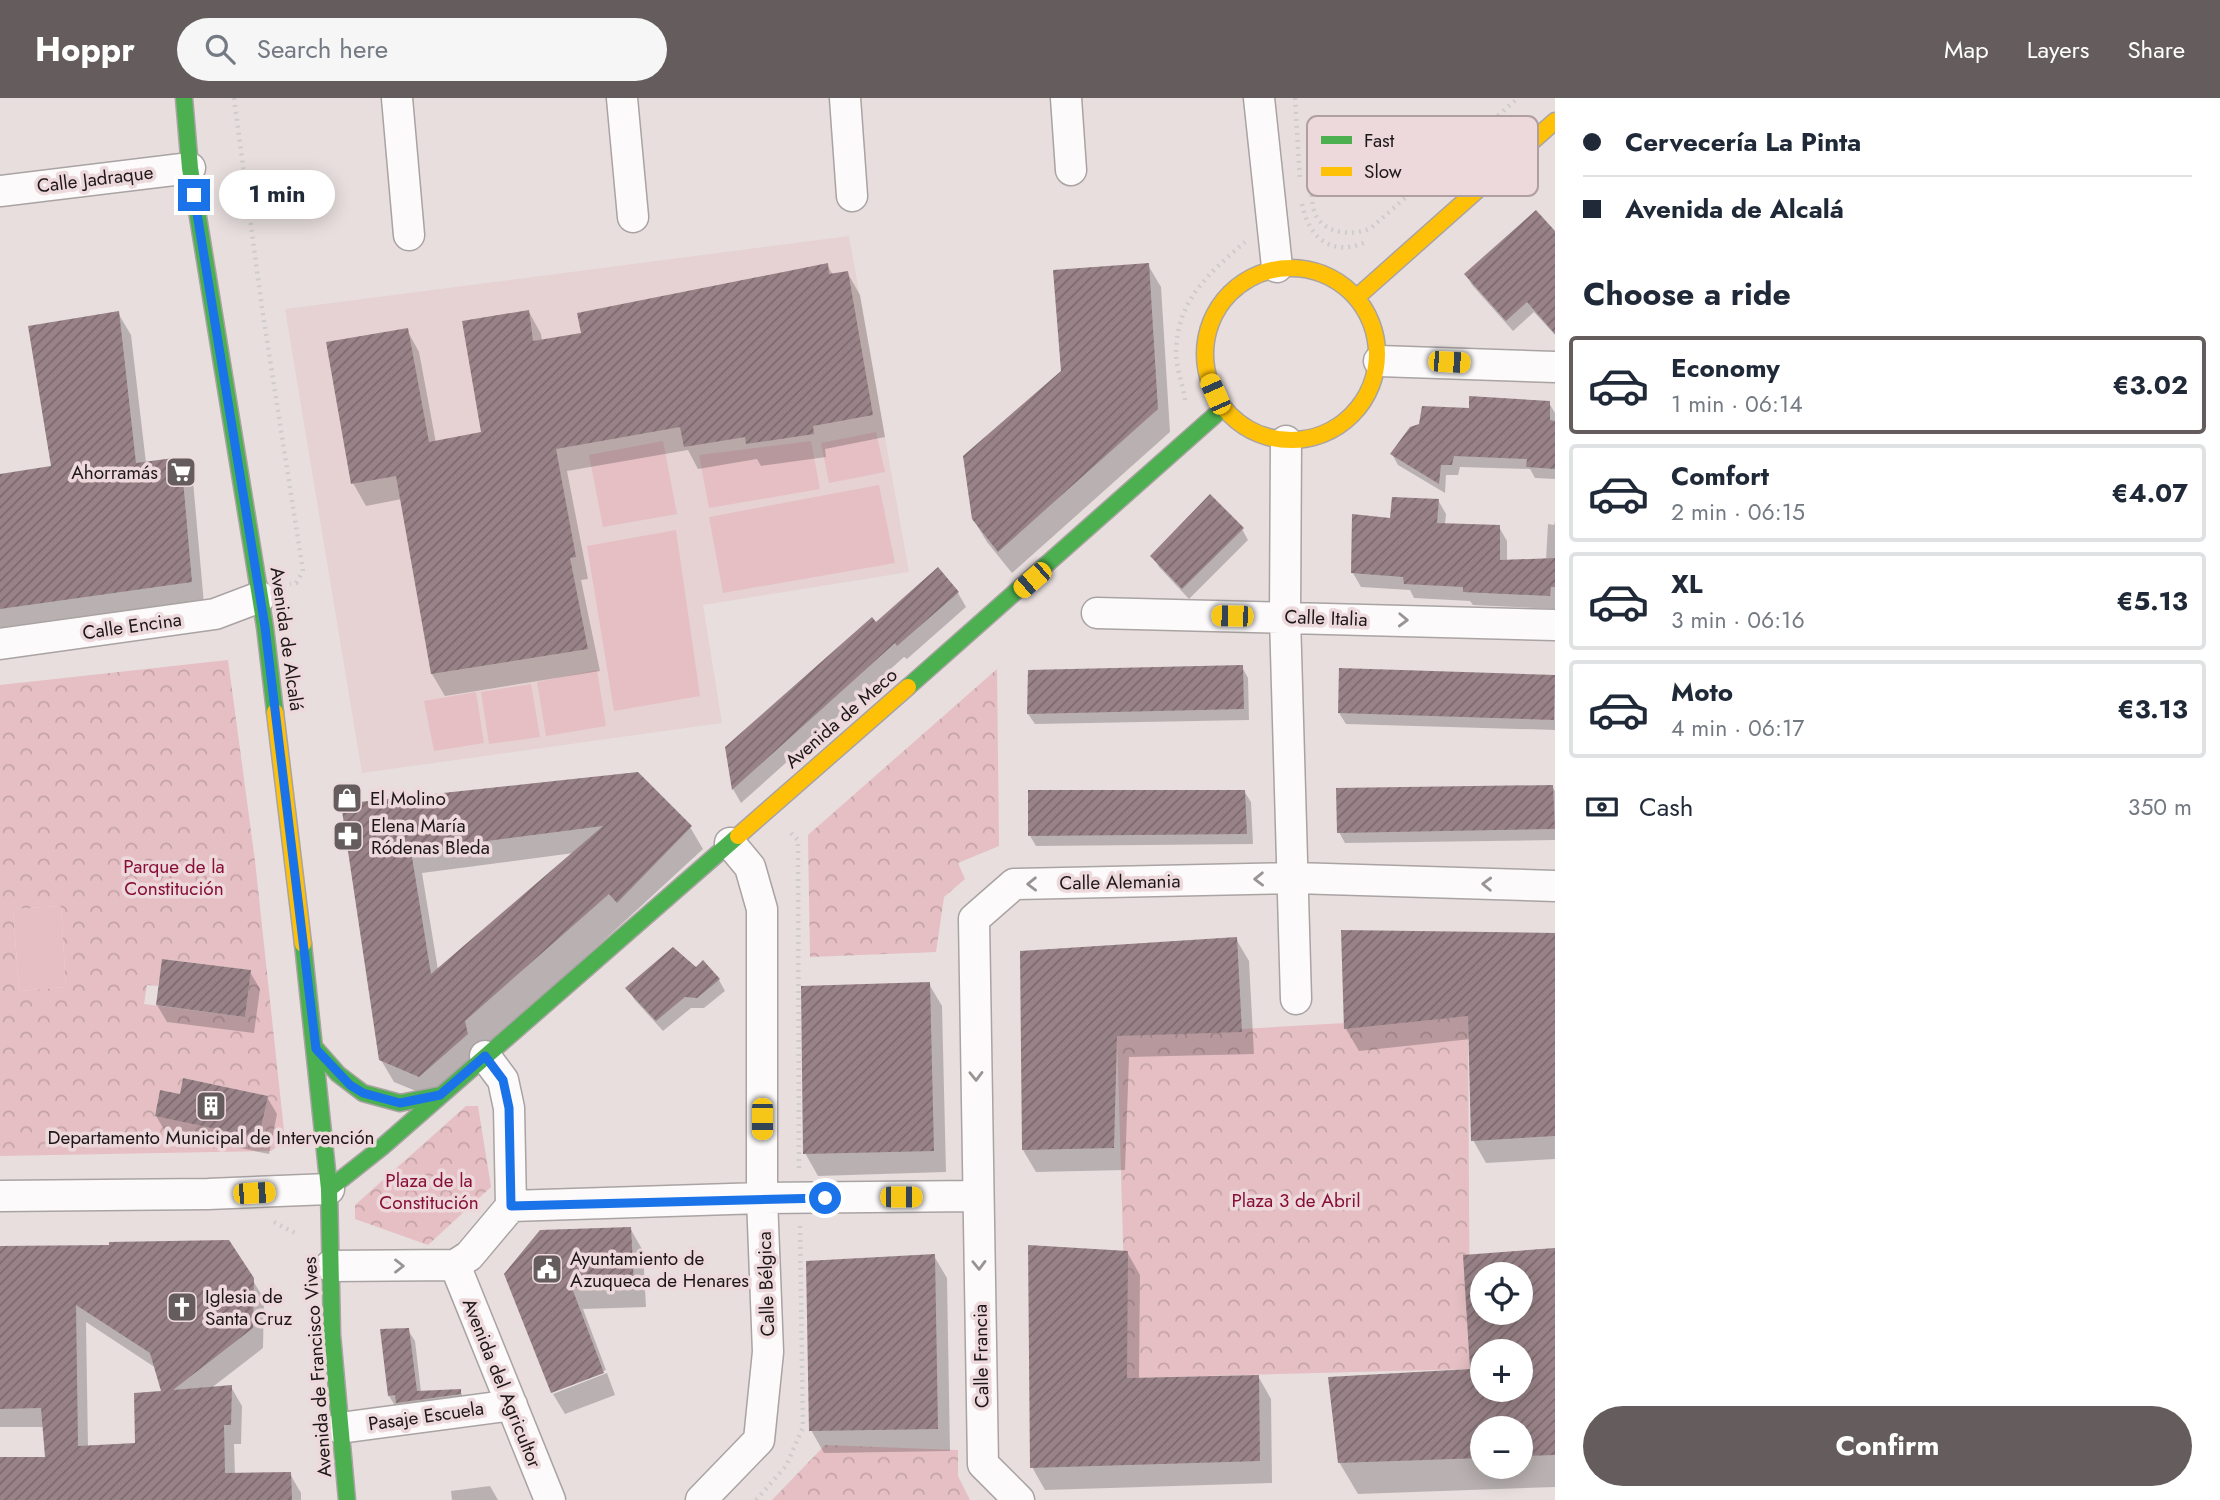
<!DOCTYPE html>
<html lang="en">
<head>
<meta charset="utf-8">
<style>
  body { margin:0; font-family:Jost,sans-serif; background:#f6f6f7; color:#1f2937; height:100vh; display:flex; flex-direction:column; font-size:26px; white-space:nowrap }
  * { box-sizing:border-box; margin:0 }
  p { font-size:23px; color:#747a83 }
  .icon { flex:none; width:38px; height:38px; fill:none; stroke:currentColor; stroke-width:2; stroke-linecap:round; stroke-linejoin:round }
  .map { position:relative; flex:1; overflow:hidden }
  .sheet { display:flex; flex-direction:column; background:#fff; width:665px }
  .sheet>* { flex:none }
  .banner { display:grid; align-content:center; height:154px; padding:0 28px; background:#fff }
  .fabs { position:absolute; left:1470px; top:1164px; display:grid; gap:14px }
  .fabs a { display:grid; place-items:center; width:63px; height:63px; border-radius:50%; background:#fff; box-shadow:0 4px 18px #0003; font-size:35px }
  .end { position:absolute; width:32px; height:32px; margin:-16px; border:9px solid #1a73e8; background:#fff; box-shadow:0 0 0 4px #fff }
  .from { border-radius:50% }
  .bubble { position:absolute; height:49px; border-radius:24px; background:#fff; box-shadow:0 4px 18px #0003; font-size:23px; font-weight:700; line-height:49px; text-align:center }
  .car { position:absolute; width:21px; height:42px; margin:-21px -10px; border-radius:9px; box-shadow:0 0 5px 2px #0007; background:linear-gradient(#f5c518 24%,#345 0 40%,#f5c518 0 76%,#345 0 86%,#f5c518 0) }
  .banner b { display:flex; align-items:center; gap:24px; height:66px; font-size:26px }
  .banner b+b { border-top:2px solid #e0e1e3 }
  .banner i { width:18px; height:18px; background:#1f2937 }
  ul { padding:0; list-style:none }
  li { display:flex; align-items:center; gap:21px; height:98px; margin:0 14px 10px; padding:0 14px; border:4px solid #e0e1e3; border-radius:7px }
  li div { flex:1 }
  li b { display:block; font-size:26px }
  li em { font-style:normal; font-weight:700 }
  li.active { border-color:#655d5d }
  li>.icon { width:63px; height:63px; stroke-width:1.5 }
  h2 { padding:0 28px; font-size:32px; line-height:84px }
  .pay { display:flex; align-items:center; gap:18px; height:77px; padding:0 28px; font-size:26px }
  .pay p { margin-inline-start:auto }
  .action { display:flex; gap:14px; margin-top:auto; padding:14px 28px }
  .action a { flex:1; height:80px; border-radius:42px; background:#655d5d; color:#fff; font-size:28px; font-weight:700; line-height:80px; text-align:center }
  header { display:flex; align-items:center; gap:42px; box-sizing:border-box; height:98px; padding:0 35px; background:#655d5d; color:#fff }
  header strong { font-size:33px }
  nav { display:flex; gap:38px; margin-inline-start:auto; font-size:24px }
  .search { width:490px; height:63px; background:#f6f6f7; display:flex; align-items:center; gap:18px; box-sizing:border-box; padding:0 24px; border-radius:38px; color:#747a83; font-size:26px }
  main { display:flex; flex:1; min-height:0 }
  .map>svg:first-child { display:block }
  .built { fill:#e6d2d3 }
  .green { fill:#e5bfc3 }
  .park { fill:url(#park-crowns); fill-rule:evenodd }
  .shadow { fill:#0003; fill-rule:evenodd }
  .building { fill:url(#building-hatch); fill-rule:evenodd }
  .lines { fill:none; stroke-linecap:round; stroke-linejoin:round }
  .street-casing { stroke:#aaa3a3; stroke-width:33 }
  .fast-casing { stroke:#aaa3a3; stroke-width:19 }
  .slow-casing { stroke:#aaa3a3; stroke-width:19 }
  .path { stroke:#cfcccc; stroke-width:4.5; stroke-dasharray:2 5; stroke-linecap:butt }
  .street { stroke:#fcfafa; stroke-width:30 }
  .fast { stroke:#4caf50; stroke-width:16 }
  .slow { stroke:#ffc107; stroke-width:16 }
  .oneway { stroke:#989494 }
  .route { stroke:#1a73e8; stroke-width:9 }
  .labels { text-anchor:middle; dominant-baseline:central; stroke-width:7; stroke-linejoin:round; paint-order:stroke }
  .street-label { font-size:19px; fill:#1e1718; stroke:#edd9db }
  .poi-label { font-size:19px; fill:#1e1718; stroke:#edd9db; text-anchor:start }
  .park-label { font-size:19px; fill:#870f36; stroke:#edd9db }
  .key { fill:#edd9db; stroke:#af9fa0; stroke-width:2 }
  .key-label { font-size:19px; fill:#1e1718 }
</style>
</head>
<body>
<header>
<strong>Hoppr</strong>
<div class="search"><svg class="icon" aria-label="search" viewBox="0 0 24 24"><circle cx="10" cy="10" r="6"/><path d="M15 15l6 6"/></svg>Search here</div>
<nav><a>Map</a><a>Layers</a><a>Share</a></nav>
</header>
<main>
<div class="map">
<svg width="1555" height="1402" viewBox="0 0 1555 1402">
  <defs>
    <pattern id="park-crowns" width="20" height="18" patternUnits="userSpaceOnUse" patternTransform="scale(1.75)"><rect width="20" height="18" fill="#e5bfc3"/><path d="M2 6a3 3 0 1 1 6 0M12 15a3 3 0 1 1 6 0" fill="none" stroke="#c4a3a7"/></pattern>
    <pattern id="building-hatch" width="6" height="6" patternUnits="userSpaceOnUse" patternTransform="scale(1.75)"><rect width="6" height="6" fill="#998388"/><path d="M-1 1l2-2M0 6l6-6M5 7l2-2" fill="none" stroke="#7c6a6e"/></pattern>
  </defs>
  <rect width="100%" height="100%" fill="#e8dede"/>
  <!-- built -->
  <path class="built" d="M849 138 909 474 703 507 722 625 362 675 285 211Z"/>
  <!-- green -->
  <path class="green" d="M876 334 885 374 829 385 821 345Z
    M663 343 677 416 603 429 589 357Z
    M811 343 820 391 709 410 699 357Z
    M879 387 895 465 723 495 709 419Z
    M676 432 700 598 614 613 587 448Z
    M597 572 606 628 546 638 537 584Z
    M531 586 540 639 489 646 481 594Z
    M476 594 484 645 434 653 424 603Z
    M61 808 66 889 19 893 13 811Z"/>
  <!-- park -->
  <path class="park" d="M228 562 255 763 285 1042 271 1053 0 1058V587ZM61 808 66 889 19 893 13 811ZM163 861 251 872 245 919 144 906 147 887 158 888ZM183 980 268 998 260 1039 155 1018 160 992 180 996Z
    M997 571 999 748 958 765 965 781 944 799 936 854 810 859 808 737Z
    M1468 918 1470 1271 1127 1280 1117 938Z
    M466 1008H478L491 1089 428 1147 355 1121V1107Z
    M825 1347 958 1352V1378L970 1402H772Z"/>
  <!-- shadow -->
  <path class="shadow" d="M1536 114 1555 136V237L1534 214 1513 233 1472 187 1466 176Z
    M827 167 833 177 847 174 860 197 885 339 825 351 826 359 761 368 757 361 698 371 688 352 567 373 588 481 581 482 600 573 445 598 432 576 402 401 366 408 353 385 407 232 419 254 436 345 483 336 529 214 541 236 542 243 583 236Z
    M1148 167 1161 189 1170 334 1012 475 987 444 973 421 1063 274Z
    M118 215 131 237 146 365 180 361 193 383 204 506 0 534V377L53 370Z
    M1549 305 1555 315V381L1535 380 1530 371 1460 369 1458 377H1446L1445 395 1398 367 1392 356 1471 312Z
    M1438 402 1446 416 1445 427 1499 429 1507 443V463L1546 462 1548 426 1554 427 1555 423V511L1473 507 1470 503 1414 500 1410 492 1361 489 1353 475 1391 422Z
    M1242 431 1248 442 1189 501 1159 469 1152 458Z
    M958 495 966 509 907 561 904 559 741 705 733 691 727 650 876 526Z
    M1242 569 1248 580 1249 622 1035 626 1028 616Z
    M1341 572 1555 579V632L1346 626 1339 615Z
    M1552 688 1555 693V742L1345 745 1339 734Z
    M1244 693 1251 704 1253 746 1036 748 1030 738Z
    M343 707 690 729 703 751 433 1000 394 984 381 962ZM574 755 438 872 422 775Z
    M1554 836 1555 1061 1486 1065 1473 1042 1471 941 1359 953 1346 931Z
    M1236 841 1249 863 1254 956 1129 959 1125 1072 1036 1074 1023 1052 1021 855Z
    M696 871 719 882 725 893 704 910H691L663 933 634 901 628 890Z
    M250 874 260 891 254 935 167 924 157 907Z
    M929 886 942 908 946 1074 818 1078 805 1055Z
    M181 998 267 999 277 1016 269 1056 166 1035 156 1018Z
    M630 1130 643 1153 646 1209 583 1211 606 1272 553 1292V1295L506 1176Z
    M0 1150 252 1181 264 1201 263 1250 210 1291 231 1289 242 1308 241 1346H234L235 1377 290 1376 301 1395V1402H0V1361L47 1360 44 1329H0ZM86 1224 156 1270 164 1295 137 1347 88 1349Z
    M1555 1152V1389L1358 1396 1339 1364 1472 1273 1465 1158ZM1482 1176H1521V1214H1482ZM1482 1253H1521V1292H1482ZM1482 1330H1521V1368H1482Z
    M1127 1154 1140 1177 1139 1281 1258 1278 1271 1301 1272 1385 1045 1392 1032 1369Z
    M934 1158 947 1180 950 1353 824 1355 811 1332Z
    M408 1232 415 1243 421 1294 460 1293 466 1304 396 1309 389 1298Z
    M607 1275 615 1297 565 1316 553 1296Z
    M490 1388 498 1402H452L451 1393Z"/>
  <!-- building -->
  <path class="building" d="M1536 112 1555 133V236L1527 204 1506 223 1464 176Z
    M828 165 829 176 848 173 873 317 813 328 814 336 746 346 745 339 684 349 680 329 556 351 576 459 570 460 588 551 431 576 396 378 351 386 326 244 408 230 429 344 481 334 462 223 529 212 533 243 581 235 577 215Z
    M1149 165 1158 311 998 454 972 421 963 358 1061 273 1053 172Z
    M119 213 136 365 181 359 192 484 0 511V376L51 368 28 228Z
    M1469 298 1550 303V322L1555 323V371L1526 369 1527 361 1454 358 1452 367H1441L1439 386 1390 356 1410 329 1419 326 1422 308 1469 310Z
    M1210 396 1244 430 1182 491 1150 458Z
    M1392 399 1439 401 1437 425 1500 427V462L1555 460V489H1551L1550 498 1463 494V489L1404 486 1403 479 1351 475 1352 416 1390 420Z
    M938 469 959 494 897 548 895 545 732 692 725 649 872 519 876 524Z
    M1243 567 1244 611 1027 616 1028 572Z
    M1339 570 1555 577 1554 622 1338 615Z
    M638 674 692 728 617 805 609 796 465 923 468 936 419 979 379 962 341 706ZM603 728 431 876 411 753Z
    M1553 687 1555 731 1337 735 1336 690Z
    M1028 692H1245L1247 736 1028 738Z
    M1341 832 1555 835V1038L1471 1043 1468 918 1344 931Z
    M1237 839 1242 934 1117 938 1114 1050 1022 1052 1020 853Z
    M673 849 696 869 703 862 720 881 697 900 685 899 656 923 625 890Z
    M162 861 251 872 245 919 156 907Z
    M930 884 934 1053 803 1056 801 888Z
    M183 980 268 998 259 1040 155 1018 160 992 180 996Z
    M631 1129 634 1187 572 1190 604 1275 551 1295 504 1176 540 1132Z
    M229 1142 254 1180 253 1230 173 1292 232 1287 231 1327H224L225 1375 291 1374 292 1402H0V1359H45L41 1310 0 1311V1148L109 1147V1144ZM76 1207 150 1255 161 1293 134 1295 135 1345 78 1348Z
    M1028 1147 1128 1153 1127 1280 1259 1277 1260 1363 1030 1370Z
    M1555 1150V1357L1521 1358V1330H1482V1360L1338 1365 1328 1279 1470 1271 1463 1157ZM1482 1176H1521V1214H1482ZM1482 1253H1521V1292H1482Z
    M935 1156 938 1331 809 1333 806 1163Z
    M409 1230 417 1293 461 1291V1296L396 1305 395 1297 388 1298 380 1231Z"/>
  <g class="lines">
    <!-- street casing -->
    <g class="street-casing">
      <path id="street" d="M397 0 409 137
        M622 0 633 119
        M845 0 852 98
        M1066 0 1071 72
        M1259 0 1277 169
        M0 93 190 70
        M1379 263 1555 269
        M1286 343 1285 519 1296 901
        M1097 515 1555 527
        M0 546 215 516 260 499
        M0 1098 208 1096 329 1091
        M511 1108 762 1100 977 1098
        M455 1167 550 1402
        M330 1168 455 1167 469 1158 511 1108 509 1010 503 982 485 958
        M340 1330 512 1307
        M701 1402 759 1342 768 1254 762 1100V811L750 769 730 745
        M1019 1402 983 1366 974 821 1014 786 1294 780 1555 788"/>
    </g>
    <!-- fast casing -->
    <g class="fast-casing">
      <path id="fast" d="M184 0 190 70 265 529 275 614
        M908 589 1222 311
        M303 846 329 1091 332 1237 347 1402
        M316 951 338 976 363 995 400 1005 440 997
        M329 1091 382 1049 738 738"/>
    </g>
    <!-- slow casing -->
    <g class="slow-casing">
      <path id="slow" d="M1205 256a86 86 0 1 1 172 0a86 86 0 1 1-172 0Z
        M1357 199 1555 23
        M275 614 303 846
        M738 738 908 589"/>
    </g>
    <!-- path -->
    <path class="path" d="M234 0 262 210 303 473 296 485 290 486
      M1295 0 1300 83
      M1312 76C1312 86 1311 98 1313 109 1319 136 1350 139 1371 130L1518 0
      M1302 106C1309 141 1333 160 1368 143
      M1185 302C1183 287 1176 270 1176 254 1177 202 1209 175 1245 144
      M791 735 798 742 799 1073
      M274 1124 297 1136
      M756 1402 786 1368 803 1329 800 1128"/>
    <!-- street -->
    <use href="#street" class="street"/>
    <!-- fast -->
    <use href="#fast" class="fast"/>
    <!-- slow -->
    <use href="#slow" class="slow"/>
  </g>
  <!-- one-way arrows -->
  <defs><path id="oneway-chevron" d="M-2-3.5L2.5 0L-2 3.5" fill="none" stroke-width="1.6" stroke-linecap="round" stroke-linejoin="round" transform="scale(1.75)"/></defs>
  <g class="oneway">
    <use href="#oneway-chevron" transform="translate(1403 522) rotate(2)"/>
    <use href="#oneway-chevron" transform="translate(1259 781) rotate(179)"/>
    <use href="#oneway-chevron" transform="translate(1032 786) rotate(179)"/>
    <use href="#oneway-chevron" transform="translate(1487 786) rotate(-178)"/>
    <use href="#oneway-chevron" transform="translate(976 978) rotate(89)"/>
    <use href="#oneway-chevron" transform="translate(979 1167) rotate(89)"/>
    <use href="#oneway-chevron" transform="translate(399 1168)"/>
  </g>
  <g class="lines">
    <!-- route -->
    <path class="route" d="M194 97 265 529 316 951 350 987 363 995 400 1005 440 997 485 958 503 982 509 1010 511 1108 825 1100"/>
  </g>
  <!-- icons -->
  <defs>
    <g id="supermarket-square" transform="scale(1.575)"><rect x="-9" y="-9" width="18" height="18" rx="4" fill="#655d5d" stroke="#edd9db"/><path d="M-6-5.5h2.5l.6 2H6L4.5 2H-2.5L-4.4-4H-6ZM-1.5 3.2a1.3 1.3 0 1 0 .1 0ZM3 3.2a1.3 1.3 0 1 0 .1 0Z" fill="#fff"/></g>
    <g id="shop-square" transform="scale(1.575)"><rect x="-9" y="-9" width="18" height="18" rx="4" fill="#655d5d" stroke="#edd9db"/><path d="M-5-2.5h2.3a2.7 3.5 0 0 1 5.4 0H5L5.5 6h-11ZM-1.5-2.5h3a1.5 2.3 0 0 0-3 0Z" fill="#fff"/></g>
    <g id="pharmacy-square" transform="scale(1.575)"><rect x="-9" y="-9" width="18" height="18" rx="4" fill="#655d5d" stroke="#edd9db"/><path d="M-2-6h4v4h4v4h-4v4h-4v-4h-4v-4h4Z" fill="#fff"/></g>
    <g id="building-square" transform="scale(1.575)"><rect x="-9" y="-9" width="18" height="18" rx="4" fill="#655d5d" stroke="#edd9db"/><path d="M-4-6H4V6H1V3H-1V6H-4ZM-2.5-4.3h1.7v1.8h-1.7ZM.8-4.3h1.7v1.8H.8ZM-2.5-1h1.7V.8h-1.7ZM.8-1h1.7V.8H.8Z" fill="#fff"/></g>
    <g id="civic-square" transform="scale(1.575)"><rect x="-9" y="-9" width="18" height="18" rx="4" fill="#655d5d" stroke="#edd9db"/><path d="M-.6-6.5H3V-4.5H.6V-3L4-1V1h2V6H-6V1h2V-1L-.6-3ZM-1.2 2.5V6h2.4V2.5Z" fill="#fff"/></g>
    <g id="church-square" transform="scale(1.575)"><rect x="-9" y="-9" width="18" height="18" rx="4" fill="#655d5d" stroke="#edd9db"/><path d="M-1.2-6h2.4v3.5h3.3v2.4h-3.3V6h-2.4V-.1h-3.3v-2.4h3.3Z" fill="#fff"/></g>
  </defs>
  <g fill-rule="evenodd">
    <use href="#supermarket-square" x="181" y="374"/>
    <use href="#shop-square" x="347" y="700"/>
    <use href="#pharmacy-square" x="348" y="738"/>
    <use href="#building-square" x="211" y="1008"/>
    <use href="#civic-square" x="547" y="1171"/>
    <use href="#church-square" x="182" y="1209"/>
  </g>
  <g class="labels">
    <!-- street labels -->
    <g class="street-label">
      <text transform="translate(95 81) rotate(-7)">Calle Jadraque</text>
      <text transform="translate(1326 520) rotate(2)">Calle Italia</text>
      <text transform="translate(132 528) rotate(-8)">Calle Encina</text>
      <text transform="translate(287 541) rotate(82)">Avenida de Alcalá</text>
      <text transform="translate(841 620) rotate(-41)">Avenida de Meco</text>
      <text transform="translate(1120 784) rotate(-1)">Calle Alemania</text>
      <text transform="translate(766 1186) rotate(-92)">Calle Bélgica</text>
      <text transform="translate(981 1258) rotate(-91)">Calle Francia</text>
      <text transform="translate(317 1269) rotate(-94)">Avenida de Francisco Vives</text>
      <text transform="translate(502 1285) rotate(68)">Avenida del Agricultor</text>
      <text transform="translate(426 1318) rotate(-8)">Pasaje Escuela</text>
    </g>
    <!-- poi labels -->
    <g class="poi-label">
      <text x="158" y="374" text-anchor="end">Ahorramás</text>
      <text x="370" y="700">El Molino</text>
      <text x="371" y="727">Elena María<tspan x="371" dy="22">Ródenas Bleda</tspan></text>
      <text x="211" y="1039" text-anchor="middle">Departamento Municipal de Intervención</text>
      <text x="570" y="1160">Ayuntamiento de<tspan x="570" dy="22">Azuqueca de Henares</tspan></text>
      <text x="205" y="1198">Iglesia de<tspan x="205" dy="22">Santa Cruz</tspan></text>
    </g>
    <!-- park labels -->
    <g class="park-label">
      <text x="174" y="768">Parque de la<tspan x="174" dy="22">Constitución</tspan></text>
      <text x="429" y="1082">Plaza de la<tspan x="429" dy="22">Constitución</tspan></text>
      <text x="1296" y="1102">Plaza 3 de Abril</text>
    </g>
  </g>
  <!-- legend -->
  <rect x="1307" y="18" width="231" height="80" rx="10" class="key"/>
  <rect x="1321" y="38" width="31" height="8" fill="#4caf50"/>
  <rect x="1321" y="69" width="31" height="9" fill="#ffc107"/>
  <g class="key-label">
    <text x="1364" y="49">Fast</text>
    <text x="1364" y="80">Slow</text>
  </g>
</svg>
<div class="fabs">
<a><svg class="icon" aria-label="locate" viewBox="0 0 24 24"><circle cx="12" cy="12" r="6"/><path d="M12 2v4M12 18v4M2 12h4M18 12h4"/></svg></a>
<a>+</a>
<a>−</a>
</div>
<i class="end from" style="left:825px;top:1100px"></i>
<i class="end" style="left:194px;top:97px"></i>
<div class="bubble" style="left:219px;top:72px;width:116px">1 min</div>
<i class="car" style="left:1449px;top:264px;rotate:93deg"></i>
<i class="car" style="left:1215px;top:296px;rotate:336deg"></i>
<i class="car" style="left:1032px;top:482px;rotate:229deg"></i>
<i class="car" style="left:1232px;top:518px;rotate:271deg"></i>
<i class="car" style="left:762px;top:1021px;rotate:180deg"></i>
<i class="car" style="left:254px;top:1095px;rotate:87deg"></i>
<i class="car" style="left:901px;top:1099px;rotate:90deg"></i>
</div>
<section class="sheet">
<div class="banner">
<b><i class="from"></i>Cervecería La Pinta</b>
<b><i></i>Avenida de Alcalá</b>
</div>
<h2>Choose a ride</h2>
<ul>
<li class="active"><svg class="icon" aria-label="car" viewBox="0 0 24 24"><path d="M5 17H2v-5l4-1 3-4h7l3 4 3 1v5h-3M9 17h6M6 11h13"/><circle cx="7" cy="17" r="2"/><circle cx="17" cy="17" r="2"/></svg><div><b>Economy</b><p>1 min · 06:14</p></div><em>€3.02</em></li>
<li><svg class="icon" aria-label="car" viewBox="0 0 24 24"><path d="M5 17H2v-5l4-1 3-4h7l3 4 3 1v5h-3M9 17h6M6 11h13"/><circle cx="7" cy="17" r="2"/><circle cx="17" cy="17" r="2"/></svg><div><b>Comfort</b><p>2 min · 06:15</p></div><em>€4.07</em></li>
<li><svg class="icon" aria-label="car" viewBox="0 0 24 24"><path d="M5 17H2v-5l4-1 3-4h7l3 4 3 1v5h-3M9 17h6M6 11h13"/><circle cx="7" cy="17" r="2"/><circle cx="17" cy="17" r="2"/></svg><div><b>XL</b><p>3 min · 06:16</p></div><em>€5.13</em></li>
<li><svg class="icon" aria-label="car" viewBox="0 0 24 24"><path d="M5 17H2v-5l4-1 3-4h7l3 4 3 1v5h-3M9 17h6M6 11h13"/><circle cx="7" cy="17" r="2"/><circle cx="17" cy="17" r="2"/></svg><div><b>Moto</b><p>4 min · 06:17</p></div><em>€3.13</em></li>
</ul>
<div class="pay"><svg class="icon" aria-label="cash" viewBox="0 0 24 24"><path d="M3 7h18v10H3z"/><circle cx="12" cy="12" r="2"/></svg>Cash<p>350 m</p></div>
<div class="action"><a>Confirm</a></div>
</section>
</main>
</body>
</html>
